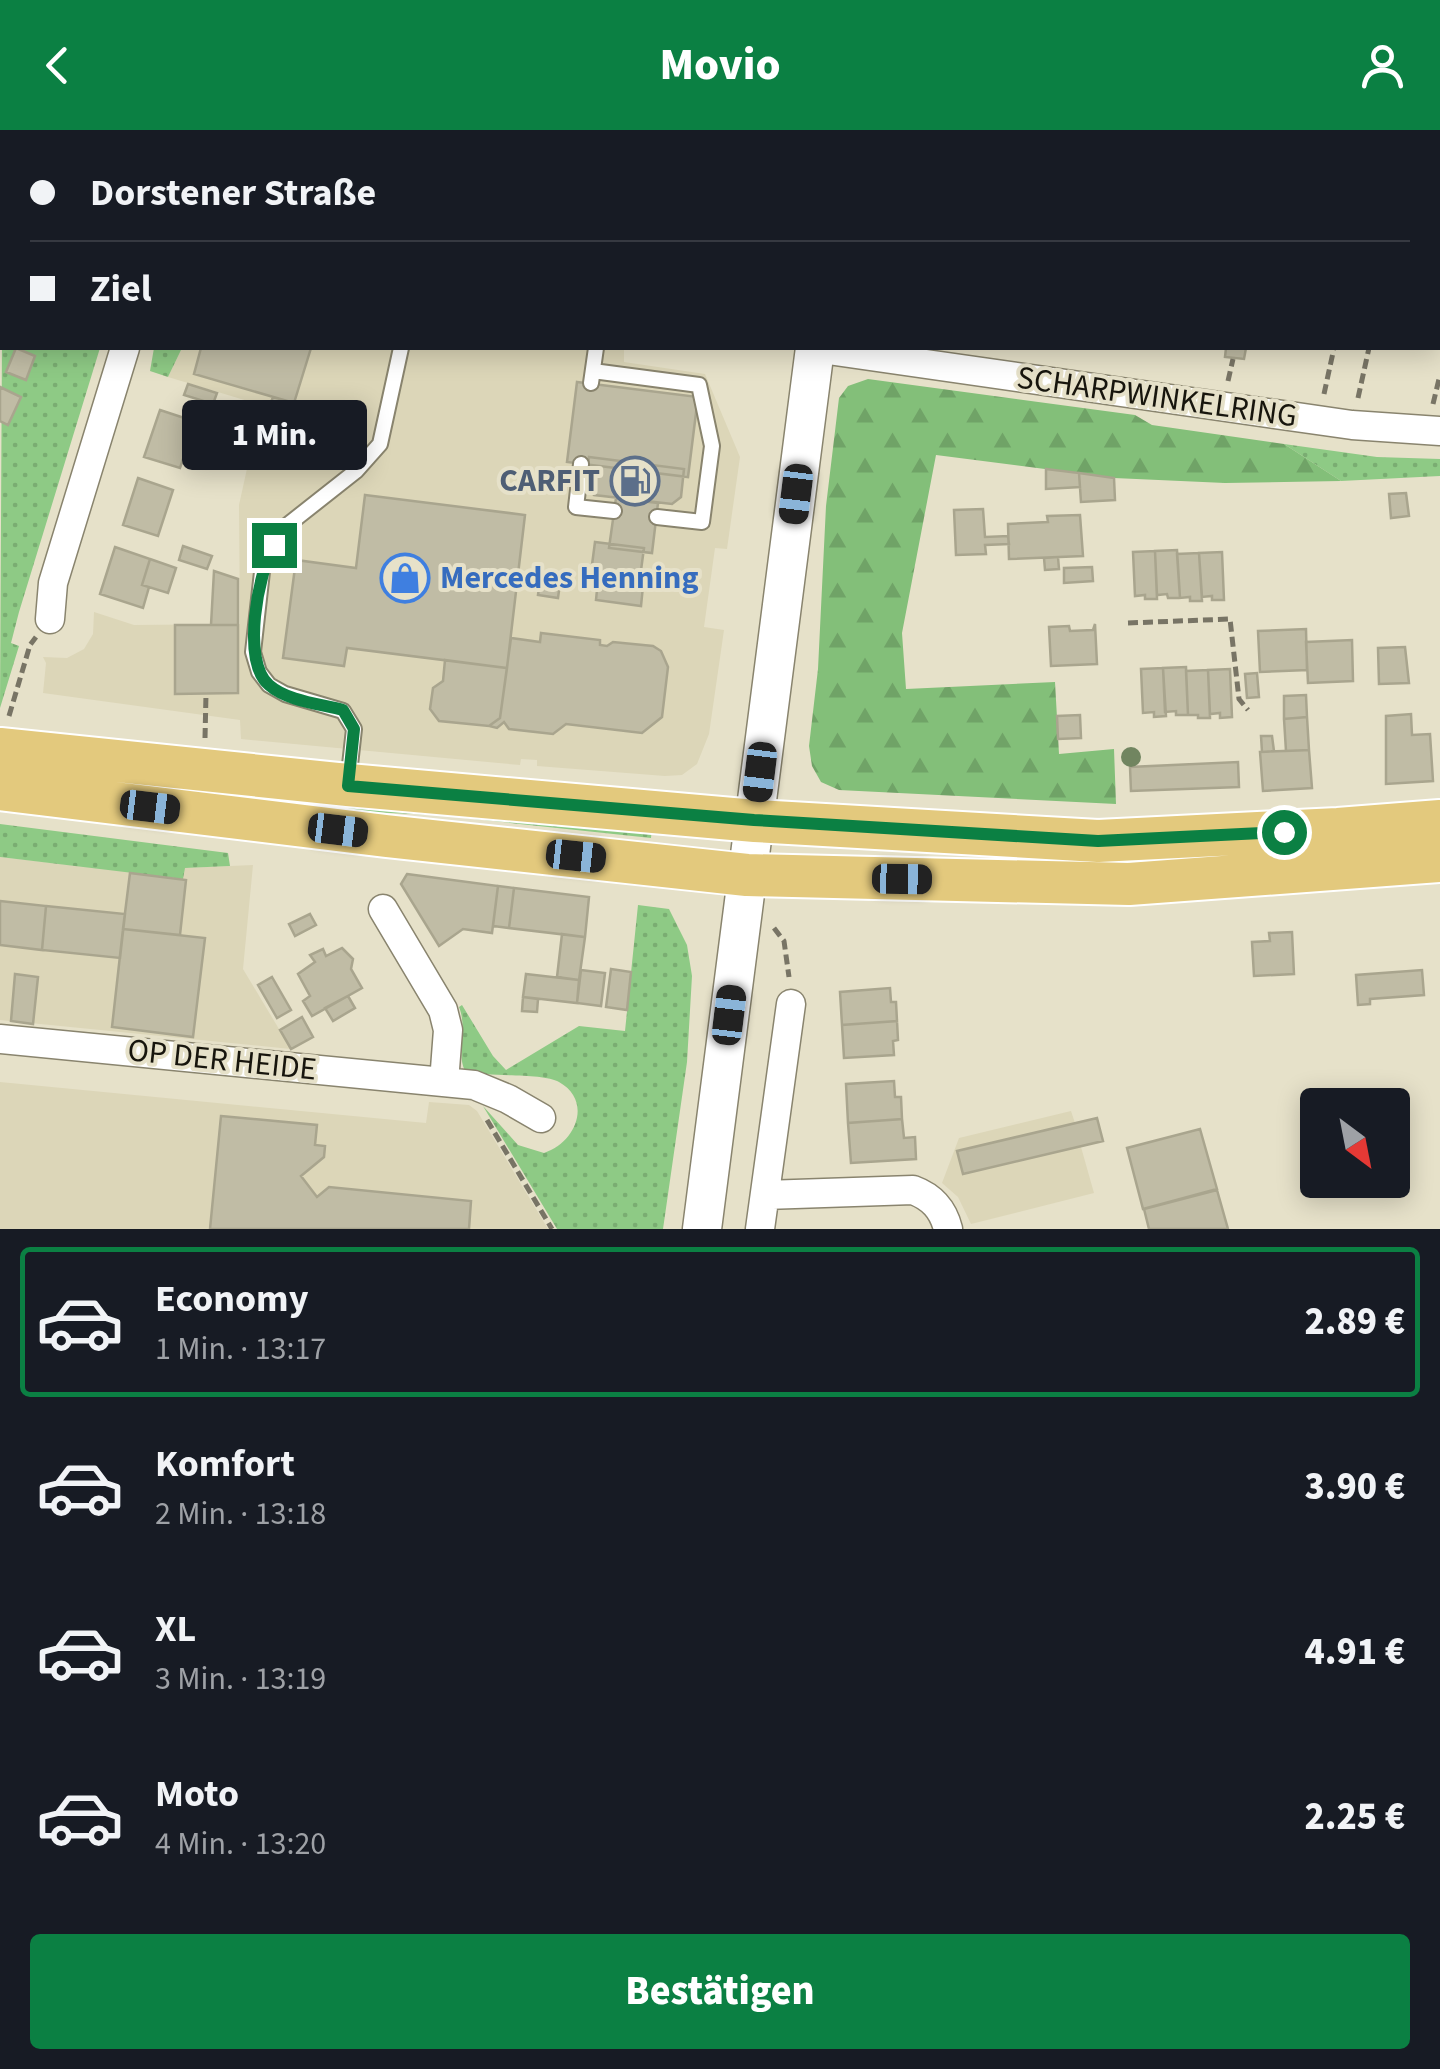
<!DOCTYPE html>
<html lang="de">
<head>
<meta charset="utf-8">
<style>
  body { margin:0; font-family:"Source Sans 3",sans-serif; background:#20242c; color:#f1f3f6; height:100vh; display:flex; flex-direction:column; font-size:38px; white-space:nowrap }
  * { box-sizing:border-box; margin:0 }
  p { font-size:32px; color:#9ea1a6 }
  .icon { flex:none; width:55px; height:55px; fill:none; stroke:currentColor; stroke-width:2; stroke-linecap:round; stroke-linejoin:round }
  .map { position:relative; height:1099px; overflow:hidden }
  .sheet { display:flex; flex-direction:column; background:#171b24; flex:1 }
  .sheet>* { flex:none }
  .hud { position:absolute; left:0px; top:0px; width:1440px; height:220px; box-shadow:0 5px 25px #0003; display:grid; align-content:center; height:220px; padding:0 30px; background:#171b24 }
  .needle { width:65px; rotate:148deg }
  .controls { position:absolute; left:1300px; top:958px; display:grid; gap:20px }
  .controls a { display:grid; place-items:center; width:110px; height:110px; border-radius:10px; background:#171b24; box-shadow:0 5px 25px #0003; font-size:50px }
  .end { position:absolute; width:45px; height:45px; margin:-22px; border:12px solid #0b8043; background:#fff; box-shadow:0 0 0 5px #fff }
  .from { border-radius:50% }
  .bubble { position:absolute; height:70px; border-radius:10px; background:#171b24; box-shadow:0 5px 25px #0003; font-size:32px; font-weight:800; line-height:70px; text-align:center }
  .car { position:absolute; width:30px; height:60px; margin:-30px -15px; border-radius:12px; box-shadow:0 0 8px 2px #0007; background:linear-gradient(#222 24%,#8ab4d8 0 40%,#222 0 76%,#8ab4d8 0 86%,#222 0) }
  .hud b { display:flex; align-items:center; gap:35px; height:95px; font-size:38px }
  .hud b+b { border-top:2px solid #363941 }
  .hud i { width:25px; height:25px; background:#f1f3f6 }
  ul { padding:18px 0 0; list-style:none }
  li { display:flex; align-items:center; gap:30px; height:150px; margin:0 20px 15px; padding:0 10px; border:5px solid transparent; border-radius:10px }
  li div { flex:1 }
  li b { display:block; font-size:38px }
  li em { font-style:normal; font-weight:800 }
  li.on { border-color:#0b8043 }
  li>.icon { width:90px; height:90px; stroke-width:1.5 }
  .cta { display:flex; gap:20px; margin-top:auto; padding:20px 30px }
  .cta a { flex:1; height:115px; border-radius:10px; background:#0b8043; color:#fff; font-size:40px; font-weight:800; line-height:115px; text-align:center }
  header { display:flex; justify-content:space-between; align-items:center; height:130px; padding:0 30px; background:#0b8043; color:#fff; font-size:45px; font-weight:800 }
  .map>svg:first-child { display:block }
  .built { fill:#dcd6b8 }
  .grass { fill:url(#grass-dots) }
  .forest { fill:url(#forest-firs) }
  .building { fill:#c0bca5; stroke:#a9a58e; stroke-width:2.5 }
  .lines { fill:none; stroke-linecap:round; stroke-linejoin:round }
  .lane-casing { stroke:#89846e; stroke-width:18 }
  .street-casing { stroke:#89846e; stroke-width:31 }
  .secondary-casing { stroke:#89846e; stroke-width:41 }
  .primary-casing { stroke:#fff; stroke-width:46 }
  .path { stroke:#787465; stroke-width:5; stroke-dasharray:10 5; stroke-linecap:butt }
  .lane { stroke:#fff; stroke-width:14 }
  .street { stroke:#fff; stroke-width:28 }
  .secondary { stroke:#fff; stroke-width:38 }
  .primary { stroke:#e3c97d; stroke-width:42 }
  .rail-casing { stroke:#464338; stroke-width:11 }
  .rail { stroke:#e6e1c9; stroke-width:8; stroke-dasharray:22; stroke-linecap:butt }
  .tree { fill:#718560 }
  .route { stroke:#0b8043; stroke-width:12 }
  .labels { text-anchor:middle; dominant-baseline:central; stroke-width:8; stroke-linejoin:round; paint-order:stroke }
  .street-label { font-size:32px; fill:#17150d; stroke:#e6e1c9 }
  .service-label { font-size:32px; font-weight:bold; fill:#4e5e75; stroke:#e6e1c9; text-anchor:end }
  .shop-label { font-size:32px; font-weight:bold; fill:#366cbe; stroke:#e6e1c9; text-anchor:start }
</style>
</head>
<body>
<header><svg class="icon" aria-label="back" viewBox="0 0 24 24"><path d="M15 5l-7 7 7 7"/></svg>Movio<svg class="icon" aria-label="person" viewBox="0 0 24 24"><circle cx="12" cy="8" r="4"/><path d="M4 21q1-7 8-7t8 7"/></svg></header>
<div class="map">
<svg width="1440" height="1099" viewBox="0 0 1440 1099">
  <defs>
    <pattern id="grass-dots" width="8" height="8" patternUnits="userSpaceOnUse" patternTransform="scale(2.5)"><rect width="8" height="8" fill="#8eca85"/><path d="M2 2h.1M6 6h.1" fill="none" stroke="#7aad72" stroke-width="1.8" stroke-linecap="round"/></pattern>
    <pattern id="forest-firs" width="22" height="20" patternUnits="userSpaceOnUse" patternTransform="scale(2.5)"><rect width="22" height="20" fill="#83bf79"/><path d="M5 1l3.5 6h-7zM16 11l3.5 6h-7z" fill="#70a367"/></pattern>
  </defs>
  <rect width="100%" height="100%" fill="#e6e1c9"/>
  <!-- built -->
  <path class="built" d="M217 0H783L217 2Z
    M182 218H624V232L705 244 740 327 727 419 715 418 704 497 724 500 709 604 697 634 682 645 665 646 537 636V630L521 629 520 635 241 609 240 590 43 563 46 533 43 527 67 528 84 519 93 504 94 482 134 495 240 494 239 375 261 275 168 247Z
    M0 727 183 748 184 738 253 735 243 839 291 919 0 890Z
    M0 952 426 993 429 972 469 975 477 981 548 1099H0Z
    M1071 981 1075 993 1097 988 1103 1011 1081 1017 1094 1063 971 1094 958 1067 942 1053 959 1008Z"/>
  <!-- grass -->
  <path class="grass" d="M2 206V218H100L19 482 11 513 19 516 0 578Z
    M154 218H182L168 247 150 241Z
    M1284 314 1377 327 1440 329V346L1341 351Z
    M0 641 652 696 651 708 437 685 344 681Z
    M0 694 228 723 230 736 185 738 183 749 0 727Z
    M638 775 669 779 687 815 692 846 687 932 663 1099H557L483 976 518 1015 544 1023C576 1013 593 971 559 952 542 942 489 948 465 941 456 923 468 898 459 877L462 875 493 926 506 940 579 896 625 901Z"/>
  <!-- forest -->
  <path class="forest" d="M868 249 1135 285 1152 295 1284 314 1341 351 1225 353 1114 348 936 325 902 503 906 559 1055 552 1059 624 1114 619 1116 674 839 660 821 652 812 636 809 616 818 539 826 376 839 268 848 256Z"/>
  <!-- building -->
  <path class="building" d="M370 0H448L370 2Z
    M469 0H550L469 2Z
    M650 0H743L650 2Z
    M16 218 35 226 26 250 6 242Z
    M201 218H311L294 273 194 244Z
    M1226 218H1246L1244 229 1225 227Z
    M577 252 698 267 688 347 567 332Z
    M188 254 217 263 213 274 184 265Z
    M0 257 21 267 8 295 0 291Z
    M273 267 294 273 291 284 269 277Z
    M160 280 224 301 216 324 188 314 180 338 144 327Z
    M589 327 684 339 681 367 672 374 594 365 586 356Z
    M1046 339 1079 343 1080 357 1046 359Z
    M1079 343 1114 348 1115 370 1081 372Z
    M138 348 173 360 158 406 123 395Z
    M1406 363 1409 386 1391 388 1389 364Z
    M365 365 525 385 507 538 347 518 344 536 283 528 296 430 356 438Z
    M616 368 658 373 652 423 609 418Z
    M983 379 985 407 1008 406 1009 414 985 415 986 424 956 425 954 380Z
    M1080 385 1083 426 1009 429 1008 394 1048 392 1047 386Z
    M595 412 644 418 639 455 643 456 641 476 596 470 598 450H590Z
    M183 416 212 426 207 439 179 430Z
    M115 417 150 429 142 455 149 457 143 478 100 464Z
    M1177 420 1180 468H1168L1167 464 1157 465 1155 421Z
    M1155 421 1157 469H1145V465L1135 466 1133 422Z
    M1222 422 1224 470H1212V466L1202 467 1199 423Z
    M1199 423 1202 471H1190V467L1180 468 1177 424Z
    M1058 427 1059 439 1045 440 1044 428Z
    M150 429 176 438 168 463 142 455Z
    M1092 437 1093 451 1064 453V438Z
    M214 441 238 449V495H211Z
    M541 443 561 446 558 468 538 465Z
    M1095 494 1097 534 1051 536 1049 497 1069 496 1070 501 1093 500Z
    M175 495H238V563L175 564Z
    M1306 499 1307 540 1260 542 1258 501Z
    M541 503 600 510V515L607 516 613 512 653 516 661 521 668 537 662 587 642 603 566 594 553 604 509 599 504 592 497 598 489 596 500 588 511 508 540 512Z
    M1352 510 1353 551 1308 553 1306 512Z
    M1405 517 1409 553 1379 554 1378 518Z
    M445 530 507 538 500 588 489 596 439 591 430 579 433 558 443 551Z
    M1186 537 1188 585H1176V581L1165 582 1163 538Z
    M1163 538 1166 586 1154 587V582L1143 583 1141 539Z
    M1230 539 1232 587 1220 588V583L1210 584 1208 540Z
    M1208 540 1210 588H1198V585H1188L1186 541Z
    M1257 543 1259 567 1247 568 1245 544Z
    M1306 565 1307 587 1284 589V566Z
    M1411 584 1412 605 1430 604 1433 651 1386 654V586Z
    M1080 585 1081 608 1058 609 1057 586Z
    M1307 587 1309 620 1286 621 1284 589Z
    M1261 606H1272L1274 621 1262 622Z
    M1309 620 1312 658 1263 661 1260 622Z
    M1238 632 1239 657 1131 661 1130 637Z
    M130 743 186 750 180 805 123 799Z
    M407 744 498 756 492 803 463 799 439 816 401 754Z
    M498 756 514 758 509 798 493 796Z
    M514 758 589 767 585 807 509 798Z
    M0 771 46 776 42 820 0 815Z
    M46 776 125 784 120 828 42 820Z
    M310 784 316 795 295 806 289 794Z
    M123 799 205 808 193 907 112 897Z
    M1292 802 1294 844 1254 846 1252 812 1270 811 1269 803Z
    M562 804 585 807 579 850 557 847Z
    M342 818 353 829 351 839 362 858 312 886 303 871 310 866 298 844 315 832 310 825 323 819 326 826Z
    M611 839 631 842 627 880 606 877Z
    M581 840 605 843 601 876 577 873Z
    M1422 840 1424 865 1370 869V874L1358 875 1356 845Z
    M15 844 38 847 33 894 11 891Z
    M526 844 579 850 577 873 523 867Z
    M272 847 291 880 277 888 258 855Z
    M890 858 891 872H896L897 891 842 895 840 862Z
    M348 866 355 878 333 891 325 878Z
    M523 867 538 869 537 882 522 881Z
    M302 887 313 907 291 919 280 900Z
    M897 891 898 910 893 911 894 925 844 928 842 895Z
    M894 951 895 967H901L902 989 848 993 846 954Z
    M221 986 317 995 315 1015 325 1016 324 1027 301 1046 317 1067 329 1057 471 1071 469 1099H210Z
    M1097 988 1103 1011 963 1044 957 1021Z
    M902 989 904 1008 915 1007 916 1029 851 1033 848 993Z
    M1200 999 1217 1059 1143 1079 1127 1018Z
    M1217 1060 1228 1099H1149L1144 1079Z"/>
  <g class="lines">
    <!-- lane casing -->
    <g class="lane-casing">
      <path id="lane" d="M593 241 699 255 712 316 702 392 657 387
        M591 253 596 218
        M581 334 576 377 614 381
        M348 653 354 599 343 581 285 564 269 555 259 542 253 522 263 433 285 397 356 341 380 314 401 218"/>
    </g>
    <!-- street casing -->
    <g class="street-casing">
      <path id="street" d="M190 2 191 0
        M814 218 1352 295 1440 301
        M50 489 53 453 125 218
        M383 779 443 880 448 900 444 952
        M0 909 474 955 508 969 541 988
        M765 1065 913 1060C932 1067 943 1079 948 1099
        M760 1099 791 874"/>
    </g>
    <!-- secondary casing -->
    <g class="secondary-casing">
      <path id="secondary" d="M845 2V0
        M702 1099 815 218"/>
    </g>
    <!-- primary casing -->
    <g class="primary-casing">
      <path id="primary" d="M0 619 348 655 755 691 1098 711 1338 699 1440 691
        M0 659 386 706 747 745 1129 754 1440 731"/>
    </g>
    <!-- path -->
    <path class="path" d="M999 2 1000 0
      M1391 2V0
      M1228 251 1233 229
      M1324 264 1334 218
      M1358 268 1369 218
      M1433 274 1440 245
      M1128 493 1230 489 1239 569 1248 580
      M9 586 30 515 36 507
      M205 608 206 564
      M774 798 784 811 789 847
      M487 990 552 1099"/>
    <!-- lane -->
    <use href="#lane" class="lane"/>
    <!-- street -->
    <use href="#street" class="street"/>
    <!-- secondary -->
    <use href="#secondary" class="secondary"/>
    <!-- primary -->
    <use href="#primary" class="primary"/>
    <!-- rail casing -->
    <g class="rail-casing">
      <path id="rail" d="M17 2 19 0
        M36 2 37 0
        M61 2 63 0
        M78 2 79 0
        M0 33 2 29
        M0 67 2 62
        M0 132 2 126
        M0 173 2 167"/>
    </g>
    <!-- rail -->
    <use href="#rail" class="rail"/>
  </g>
  <!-- trees -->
  <circle class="tree" cx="1131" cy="627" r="10"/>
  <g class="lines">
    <!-- route -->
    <path class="route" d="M274 415C258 443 241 531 269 555 287 571 320 574 343 580L354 599 348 656 754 690 1098 711 1284 702"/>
  </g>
  <!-- icons -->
  <defs>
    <g id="fuel-ring" transform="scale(2.5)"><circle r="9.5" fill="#e6e1c9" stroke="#5c6f8a" stroke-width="1.5"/><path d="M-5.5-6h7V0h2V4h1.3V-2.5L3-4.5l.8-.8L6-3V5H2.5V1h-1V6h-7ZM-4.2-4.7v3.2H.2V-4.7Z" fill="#5c6f8a"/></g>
    <g id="shop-ring" transform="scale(2.5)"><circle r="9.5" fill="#e6e1c9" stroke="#3f7fe0" stroke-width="1.5"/><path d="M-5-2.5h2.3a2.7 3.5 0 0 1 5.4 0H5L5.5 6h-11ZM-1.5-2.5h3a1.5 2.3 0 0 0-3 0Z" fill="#3f7fe0"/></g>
  </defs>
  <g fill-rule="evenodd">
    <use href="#fuel-ring" x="635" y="351"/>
    <use href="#shop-ring" x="405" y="448"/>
  </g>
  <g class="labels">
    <!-- street labels -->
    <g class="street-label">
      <text transform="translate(1157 267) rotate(8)">SCHARPWINKELRING</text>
      <text transform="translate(222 930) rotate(6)">OP DER HEIDE</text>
    </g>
    <!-- service labels -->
    <g class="service-label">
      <text x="600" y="351">CARFIT</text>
    </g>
    <!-- shop labels -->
    <g class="shop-label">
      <text x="440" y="448">Mercedes Henning</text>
    </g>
  </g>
</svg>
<div class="controls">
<a><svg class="needle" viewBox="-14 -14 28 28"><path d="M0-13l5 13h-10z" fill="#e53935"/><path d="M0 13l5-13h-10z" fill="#9ea1a6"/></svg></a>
</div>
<i class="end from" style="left:1284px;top:702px"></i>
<i class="end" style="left:274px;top:415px"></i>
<div class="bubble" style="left:182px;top:270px;width:185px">1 Min.</div>
<i class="car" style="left:796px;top:364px;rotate:187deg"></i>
<i class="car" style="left:760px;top:642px;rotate:187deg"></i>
<i class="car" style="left:150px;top:677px;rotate:97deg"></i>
<i class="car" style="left:338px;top:700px;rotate:97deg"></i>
<i class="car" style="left:576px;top:726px;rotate:96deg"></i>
<i class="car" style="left:902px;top:749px;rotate:91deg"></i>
<i class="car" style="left:729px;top:885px;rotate:7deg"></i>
<div class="hud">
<b><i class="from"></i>Dorstener Straße</b>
<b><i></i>Ziel</b>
</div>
</div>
<section class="sheet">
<ul>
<li class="on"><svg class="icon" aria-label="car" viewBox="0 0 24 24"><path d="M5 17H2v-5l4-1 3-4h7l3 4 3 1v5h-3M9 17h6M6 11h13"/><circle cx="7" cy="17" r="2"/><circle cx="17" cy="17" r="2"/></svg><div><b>Economy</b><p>1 Min. · 13:17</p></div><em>2.89 €</em></li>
<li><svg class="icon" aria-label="car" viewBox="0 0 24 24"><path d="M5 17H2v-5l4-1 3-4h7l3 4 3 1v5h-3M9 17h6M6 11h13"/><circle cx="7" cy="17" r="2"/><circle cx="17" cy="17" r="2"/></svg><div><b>Komfort</b><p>2 Min. · 13:18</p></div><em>3.90 €</em></li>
<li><svg class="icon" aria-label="car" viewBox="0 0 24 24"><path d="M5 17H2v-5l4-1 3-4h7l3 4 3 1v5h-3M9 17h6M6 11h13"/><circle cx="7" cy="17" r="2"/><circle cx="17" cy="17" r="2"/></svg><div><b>XL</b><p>3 Min. · 13:19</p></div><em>4.91 €</em></li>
<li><svg class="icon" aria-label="car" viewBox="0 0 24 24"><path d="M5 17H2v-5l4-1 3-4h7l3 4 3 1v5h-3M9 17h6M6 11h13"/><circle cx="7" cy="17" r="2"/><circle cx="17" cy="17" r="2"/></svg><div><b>Moto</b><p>4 Min. · 13:20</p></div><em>2.25 €</em></li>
</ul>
<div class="cta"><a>Bestätigen</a></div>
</section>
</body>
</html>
